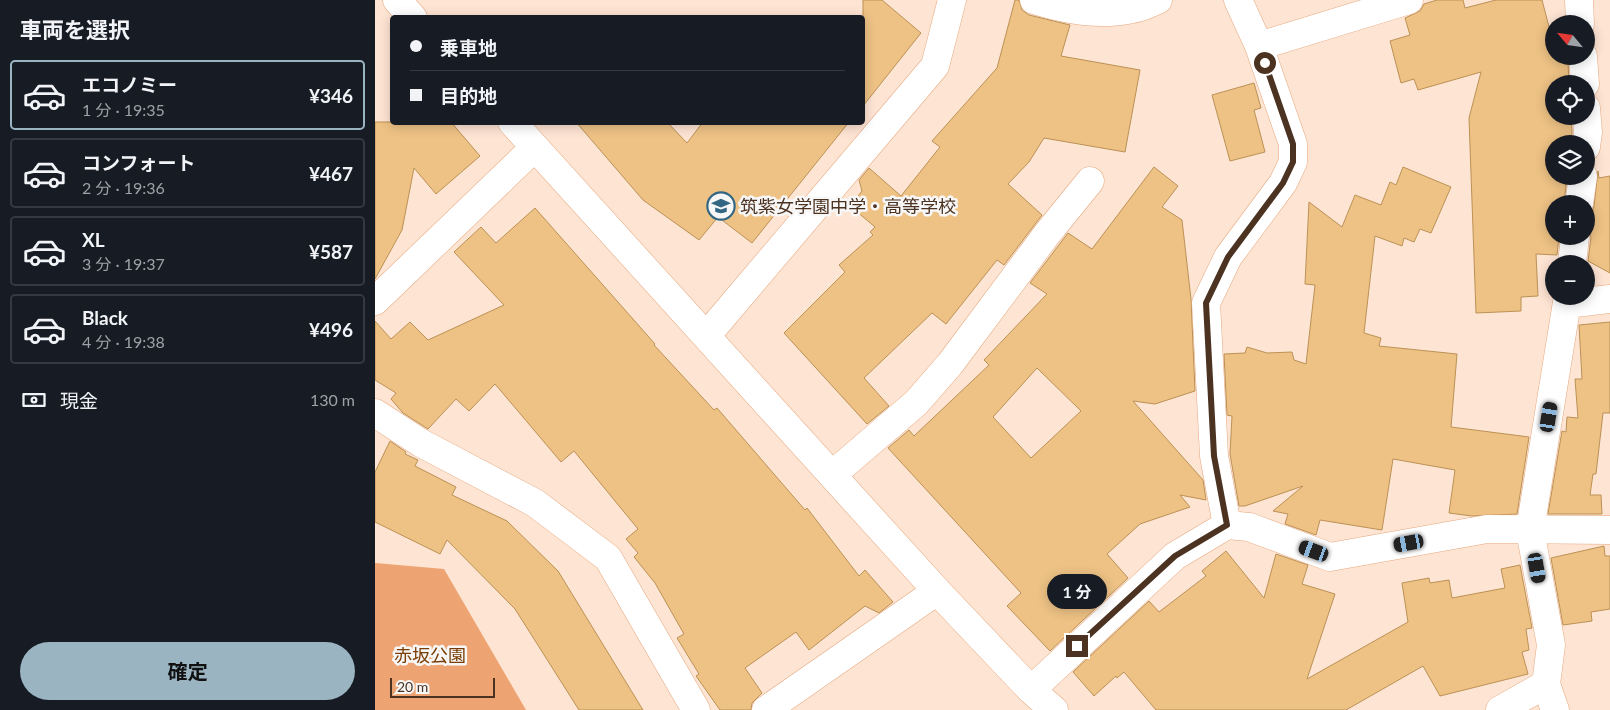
<!DOCTYPE html>
<html lang="ja">
<head>
<meta charset="utf-8">
<style>
  body { margin:0; font-family:Lato,"Noto Sans JP",sans-serif; background:#20242c; color:#f1f3f6; height:100vh; display:flex; flex-direction:column; font-size:19px; white-space:nowrap }
  * { box-sizing:border-box; margin:0 }
  p { font-size:16px; color:#9ea1a6 }
  .icon { flex:none; width:28px; height:28px; fill:none; stroke:currentColor; stroke-width:2; stroke-linecap:round; stroke-linejoin:round }
  .map { position:relative; flex:1; overflow:hidden }
  .side { display:flex; flex-direction:column; background:#171b24; width:375px }
  .side>* { flex:none }
  .hud { position:absolute; left:15px; top:15px; width:475px; height:110px; border-radius:5px; box-shadow:0 2px 12px #0003; display:grid; align-content:center; height:110px; padding:0 20px; background:#171b24 }
  .needle { width:32px; rotate:299deg }
  .fabs { position:absolute; left:1170px; top:15px; display:grid; gap:10px }
  .fabs a { display:grid; place-items:center; width:50px; height:50px; border-radius:50%; background:#171b24; box-shadow:0 2px 12px #0003; font-size:25px }
  .scale { position:absolute; left:15px; bottom:12px; width:105px; box-sizing:border-box; padding-left:5px; border:2px solid #4b3221; border-top:0; font-size:14px; line-height:18px; white-space:nowrap; color:#4b3221; -webkit-text-stroke:4px #f7f7f7; paint-order:stroke }
  .end { position:absolute; width:22px; height:22px; margin:-11px; border:6px solid #4b3221; background:#fff; box-shadow:0 0 0 2px #fff }
  .from { border-radius:50% }
  .bubble { position:absolute; height:35px; border-radius:18px; background:#171b24; box-shadow:0 2px 12px #0003; font-size:16px; font-weight:700; line-height:35px; text-align:center }
  .car { position:absolute; width:15px; height:30px; margin:-15px -8px; border-radius:6px; box-shadow:0 0 4px 1px #0007; background:linear-gradient(#222 24%,#8ab4d8 0 40%,#222 0 76%,#8ab4d8 0 86%,#222 0) }
  .hud b { display:flex; align-items:center; gap:18px; height:48px; font-size:19px }
  .hud b+b { border-top:1px solid #363941 }
  .hud i { width:12px; height:12px; background:#f1f3f6 }
  ul { padding:0; list-style:none }
  li { display:flex; align-items:center; gap:15px; height:70px; margin:0 10px 8px; padding:0 10px; border:2px solid #363941; border-radius:5px }
  li div { flex:1 }
  li b { display:block; font-size:19px }
  li em { font-style:normal; font-weight:700 }
  li.active { border-color:#9bb4c2 }
  li>.icon { width:45px; height:45px; stroke-width:1.5 }
  h2 { padding:0 20px; font-size:22px; line-height:60px }
  .pay { display:flex; align-items:center; gap:12px; height:55px; padding:0 20px; font-size:19px }
  .pay p { margin-inline-start:auto }
  .primary-button { display:flex; gap:10px; margin-top:auto; padding:10px 20px }
  .primary-button a { flex:1; height:58px; border-radius:30px; background:#9bb4c2; color:#111; font-size:20px; font-weight:700; line-height:58px; text-align:center }
  main { display:flex; flex:1; min-height:0 }
  .map>svg:first-child { display:block }
  .green { fill:#eda472 }
  .building { fill:#eec285; stroke:#bb9155; fill-rule:evenodd }
  .lines { fill:none; stroke-linecap:round; stroke-linejoin:round }
  .minor-casing { stroke:#e6a87e; stroke-width:29 }
  .minor { stroke:#fff; stroke-width:28 }
  .route { stroke:#4b3221; stroke-width:6 }
  .labels { text-anchor:middle; dominant-baseline:central; stroke-width:5; stroke-linejoin:round; paint-order:stroke }
  .poi-label { font-size:18px; fill:#4b3221; stroke:#f7f7f7; text-anchor:start }
  .park-label { font-size:18px; fill:#7a3d03; stroke:#f7f7f7 }
</style>
</head>
<body>
<main>
<section class="side">
<h2>車両を選択</h2>
<ul>
<li class="active"><svg class="icon" aria-label="car" viewBox="0 0 24 24"><path d="M5 17H2v-5l4-1 3-4h7l3 4 3 1v5h-3M9 17h6M6 11h13"/><circle cx="7" cy="17" r="2"/><circle cx="17" cy="17" r="2"/></svg><div><b>エコノミー</b><p>1 分 · 19:35</p></div><em>¥346</em></li>
<li><svg class="icon" aria-label="car" viewBox="0 0 24 24"><path d="M5 17H2v-5l4-1 3-4h7l3 4 3 1v5h-3M9 17h6M6 11h13"/><circle cx="7" cy="17" r="2"/><circle cx="17" cy="17" r="2"/></svg><div><b>コンフォート</b><p>2 分 · 19:36</p></div><em>¥467</em></li>
<li><svg class="icon" aria-label="car" viewBox="0 0 24 24"><path d="M5 17H2v-5l4-1 3-4h7l3 4 3 1v5h-3M9 17h6M6 11h13"/><circle cx="7" cy="17" r="2"/><circle cx="17" cy="17" r="2"/></svg><div><b>XL</b><p>3 分 · 19:37</p></div><em>¥587</em></li>
<li><svg class="icon" aria-label="car" viewBox="0 0 24 24"><path d="M5 17H2v-5l4-1 3-4h7l3 4 3 1v5h-3M9 17h6M6 11h13"/><circle cx="7" cy="17" r="2"/><circle cx="17" cy="17" r="2"/></svg><div><b>Black</b><p>4 分 · 19:38</p></div><em>¥496</em></li>
</ul>
<div class="pay"><svg class="icon" aria-label="cash" viewBox="0 0 24 24"><path d="M3 7h18v10H3z"/><circle cx="12" cy="12" r="2"/></svg>現金<p>130 m</p></div>
<div class="primary-button"><a>確定</a></div>
</section>
<div class="map">
<svg width="1235" height="710" viewBox="0 0 1235 710">
  <rect width="100%" height="100%" fill="#fee4d3"/>
  <!-- green -->
  <path class="green" d="M0 563 69 569 151 710H0Z"/>
  <!-- building -->
  <path class="building" d="M488 0H507L546 33 488 106Z
    M640 0H644L647 10 654 15 695 25 686 56 765 70 750 152 669 138 654 162 633 184 667 215 629 265 622 260 571 324 557 313 489 378 514 406 492 424 409 333 470 272 464 265 498 235 495 232 500 227 475 206 487 191 484 180 494 168 526 196 565 147 557 141 622 68Z
    M1062 0H1088L1090 8 1121 0H1167L1179 46V56H1181L1183 62H1193L1194 84H1179V116H1196L1197 132 1196 144H1179V176H1192L1189 204H1179V236H1184L1182 255 1161 254 1163 296 1146 297V311L1101 313 1094 118 1106 72 1043 90 1039 79 1026 83 1015 41 1035 35 1030 18 1045 11 1049 4Z
    M879 83 886 108 879 110 890 152 855 161 837 95Z
    M0 122H76L105 156 61 194 39 168 27 230 0 279Z
    M201 122H292L312 143 328 122H474L377 243 343 217 324 240 268 200Z
    M779 167 803 186 787 207 807 220 816 299 820 391 780 404 758 401 828 480 831 500 805 495 815 507 765 524 732 554 753 578 675 651 632 606 646 593 513 448 534 430 539 436 614 365 609 360 672 294 655 283 693 233 717 249ZM662 368 706 411 656 458 618 417Z
    M1028 167 1076 187 1056 233 1045 229 1039 242 1029 238 1027 246 1000 236 989 333 1006 338 1004 346 1082 354 1076 427 1154 437 1142 514 1097 516 1074 513 1080 470 1018 459 1007 530 945 520 941 535 910 524 913 514 898 511 928 486 870 506H864L855 454 857 416 852 415 849 354 870 353 872 347 892 353 917 352 919 360 931 364 940 285 930 284 934 202 967 227 980 195 1006 205 1015 182 1021 185Z
    M1223 171 1224 178 1235 176V273L1213 261 1216 237 1211 226V218L1217 213 1219 206Z
    M160 208 280 344 279 345 339 410 342 408 430 510 432 508 484 576 490 570 518 602 504 613 490 606 434 650 421 632 370 668 387 693 377 703 376 710H345L321 676 324 674 302 638 309 634 280 583 259 557 263 553 251 539 263 529 199 451 186 462 120 384 94 411 81 399 53 429 28 413 16 399 21 393 0 380V321L16 339 35 322 53 340 129 305 79 252 106 227 121 243Z
    M1235 322V413H1228L1221 474H1218L1215 495H1226L1227 514H1173L1187 431 1191 432 1192 417 1203 418 1200 379H1207L1204 325Z
    M15 441 31 452 30 454 43 460 40 466 81 487 77 495 132 521 183 571 268 710H204L140 609 72 540 65 554 0 522V472Z
    M1229 546 1230 556H1235V609L1216 612 1217 621 1188 625 1176 558Z
    M851 551 889 598 901 554 933 565 927 584 960 594 932 679 1033 622 1027 583 1054 578 1055 583 1074 580 1077 598 1130 588 1126 569 1145 565 1157 628 1151 629 1154 650 1147 652 1153 674 1065 696 1048 666 971 710H781L749 672 742 678 741 676 719 696 698 672 774 601 784 612 831 576 827 571Z"/>
  <g class="lines">
    <!-- minor casing -->
    <g class="minor-casing">
      <path id="minor" d="M22 0 38 18
        M659 0C690 10 725 16 757 9 766 8 775 3 783 0
        M1204 0 1205 24
        M884 46 1034 0
        M1208 56 1210 84
        M1211 108 1213 132 1211 147
        M137 122 562 591 656 690 679 710
        M1204 204 1208 176
        M1197 264 1200 236
        M0 301 160 147
        M1192 304 1235 299
        M332 335 560 66 577 0
        M0 413 46 443 160 503 233 558 321 710
        M458 474 541 403 575 364 672 234 715 181
        M852 525 839 456 831 303 853 257 908 183 918 162V144L884 46 863 0
        M656 690 800 556 852 525 874 527 955 557 1112 529 1235 530
        M391 710 562 591
        M1125 710 1171 684
        M1180 710 1171 684 1176 645 1155 530 1193 296"/>
    </g>
    <!-- minor -->
    <use href="#minor" class="minor"/>
  </g>
  <g class="lines">
    <!-- route -->
    <path class="route" d="M702 646 800 556 852 525 839 456 831 303 853 257 908 183 918 162V144L890 63"/>
  </g>
  <!-- icons -->
  <defs>
    <g id="school-ring" transform="scale(1.4375)"><circle r="9.5" fill="#f7f7f7" stroke="#326683" stroke-width="1.5"/><path d="M0-5L7-2L0 1L-7-2ZM-4 1L0 2.5L4 1V4Q0 6-4 4Z" fill="#326683"/></g>
  </defs>
  <g fill-rule="evenodd">
    <use href="#school-ring" x="346" y="206"/>
  </g>
  <g class="labels">
    <!-- poi labels -->
    <g class="poi-label">
      <text x="365" y="206">筑紫女学園中学・高等学校</text>
    </g>
    <!-- park labels -->
    <g class="park-label">
      <text x="55" y="655">赤坂公園</text>
    </g>
  </g>
</svg>
<div class="fabs">
<a><svg class="needle" viewBox="-14 -14 28 28"><path d="M0-13l5 13h-10z" fill="#e53935"/><path d="M0 13l5-13h-10z" fill="#9ea1a6"/></svg></a>
<a><svg class="icon" aria-label="locate" viewBox="0 0 24 24"><circle cx="12" cy="12" r="6"/><path d="M12 2v4M12 18v4M2 12h4M18 12h4"/></svg></a>
<a><svg class="icon" aria-label="layers" viewBox="0 0 24 24"><path d="M12 4l9 5-9 5-9-5zM3 14l9 5 9-5"/></svg></a>
<a>+</a>
<a>−</a>
</div>
<div class="scale">20 m</div>
<i class="end from" style="left:890px;top:63px"></i>
<i class="end" style="left:702px;top:646px"></i>
<div class="bubble" style="left:672px;top:574px;width:60px">1 分</div>
<i class="car" style="left:1174px;top:417px;rotate:9deg"></i>
<i class="car" style="left:1034px;top:543px;rotate:260deg"></i>
<i class="car" style="left:939px;top:551px;rotate:290deg"></i>
<i class="car" style="left:1162px;top:568px;rotate:170deg"></i>
<div class="hud">
<b><i class="from"></i>乗車地</b>
<b><i></i>目的地</b>
</div>
</div>
</main>
</body>
</html>
